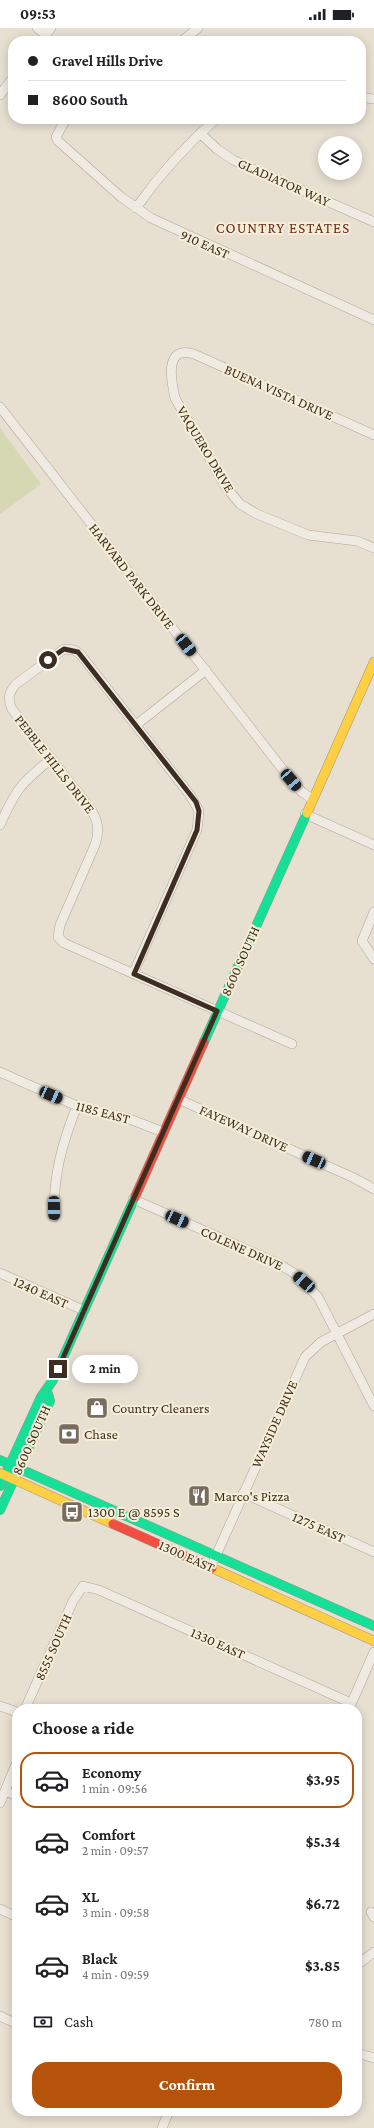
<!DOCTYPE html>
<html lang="en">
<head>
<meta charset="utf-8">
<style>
  body { margin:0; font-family:"Crimson Pro",serif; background:#f6f6f6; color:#202124; height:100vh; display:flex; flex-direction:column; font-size:15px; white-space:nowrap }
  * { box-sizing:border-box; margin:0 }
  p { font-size:13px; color:#757577 }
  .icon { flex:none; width:22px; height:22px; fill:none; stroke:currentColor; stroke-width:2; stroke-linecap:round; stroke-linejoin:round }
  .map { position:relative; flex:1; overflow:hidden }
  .side { position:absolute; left:12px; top:1676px; width:350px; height:412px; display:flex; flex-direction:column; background:#fff; border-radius:16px; box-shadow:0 2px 10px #0003 }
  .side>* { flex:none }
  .guide { position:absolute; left:8px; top:8px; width:358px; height:88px; border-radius:16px; box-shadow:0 2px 10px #0003; display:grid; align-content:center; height:88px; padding:0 20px; background:#fff }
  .controls { position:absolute; left:318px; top:108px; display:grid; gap:8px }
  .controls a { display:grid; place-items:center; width:44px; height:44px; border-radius:50%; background:#fff; box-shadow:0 2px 10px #0003; font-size:20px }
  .end { position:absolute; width:18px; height:18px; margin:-9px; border:5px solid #3d2e20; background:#fff; box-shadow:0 0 0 2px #fff }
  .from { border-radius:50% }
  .bubble { position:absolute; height:28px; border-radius:14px; background:#fff; box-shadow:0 2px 10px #0003; font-size:13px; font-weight:700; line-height:28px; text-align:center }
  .car { position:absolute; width:12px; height:24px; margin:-12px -6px; border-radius:5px; box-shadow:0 0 3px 1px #0007; background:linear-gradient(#222 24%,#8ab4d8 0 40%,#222 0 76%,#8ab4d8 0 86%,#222 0) }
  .guide b { display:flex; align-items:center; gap:14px; height:38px; font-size:15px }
  .guide b+b { border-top:1px solid #e0e0e0 }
  .guide i { width:10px; height:10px; background:#202124 }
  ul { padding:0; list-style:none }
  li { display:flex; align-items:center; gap:12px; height:56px; margin:0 8px 6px; padding:0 12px; border:2px solid transparent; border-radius:16px }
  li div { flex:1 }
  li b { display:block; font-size:15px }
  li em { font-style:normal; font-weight:700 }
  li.current { border-color:#b45309 }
  li>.icon { width:36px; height:36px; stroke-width:1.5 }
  h2 { padding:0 20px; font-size:18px; line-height:48px }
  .pay { display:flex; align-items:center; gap:10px; height:44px; padding:0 20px; font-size:15px }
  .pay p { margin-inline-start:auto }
  .action { display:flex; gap:8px; margin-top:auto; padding:8px 20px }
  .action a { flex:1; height:46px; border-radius:16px; background:#b45309; color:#fff; font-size:16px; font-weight:700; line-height:46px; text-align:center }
  .status { display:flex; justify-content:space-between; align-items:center; height:28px; padding:0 20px; background:#fff; direction:ltr }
  .status svg { height:11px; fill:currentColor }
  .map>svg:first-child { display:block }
  .green { fill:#d6d7b3 }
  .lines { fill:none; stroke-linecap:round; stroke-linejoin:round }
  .street-casing { stroke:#ada599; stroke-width:10 }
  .fast-casing { stroke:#9c958a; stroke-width:10 }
  .slow-casing { stroke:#9c958a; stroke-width:10 }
  .jam-casing { stroke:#9c958a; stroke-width:10 }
  .street { stroke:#efebe3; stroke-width:9 }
  .fast { stroke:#16e098; stroke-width:9 }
  .slow { stroke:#ffcf43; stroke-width:9 }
  .jam { stroke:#f24e42; stroke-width:9 }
  .route { stroke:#3d2e20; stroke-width:5 }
  .labels { text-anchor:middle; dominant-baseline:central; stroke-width:4; stroke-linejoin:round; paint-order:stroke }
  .street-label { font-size:14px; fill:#3d2e20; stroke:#f7eed8 }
  .poi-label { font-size:14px; fill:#3d2e20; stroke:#f7eed8; text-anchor:start }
  .neighbourhood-label { font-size:15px; letter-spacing:1px; fill:#6b2e1e; stroke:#f7eed8 }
</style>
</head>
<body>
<div class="status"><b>09:53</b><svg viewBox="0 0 49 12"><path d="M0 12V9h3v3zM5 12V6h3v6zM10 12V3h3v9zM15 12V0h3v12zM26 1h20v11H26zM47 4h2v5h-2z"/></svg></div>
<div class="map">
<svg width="374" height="2100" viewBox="0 0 374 2100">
  <rect width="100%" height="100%" fill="#e7e0d1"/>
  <!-- green -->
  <path class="green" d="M0 400 41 456 0 486Z"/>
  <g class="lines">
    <!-- street casing -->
    <g class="street-casing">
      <path id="street" d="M37 0 46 7
        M41 13 51 0
        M182 13 198 0
        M0 67 13 50
        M361 69 374 71
        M66 91 56 109 58 113 121 169 151 190 374 292
        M200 105 217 121 233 132 374 194
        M136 180C160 146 184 119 216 91
        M0 379 291 752 302 764 312 771
        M374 407 194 326C164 317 171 352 175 370L226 459 240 476 257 486 308 507 357 513 374 520
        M136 697 206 642
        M305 786 374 817
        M0 797C16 761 21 755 51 731
        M374 884 362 913 374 931
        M133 946 197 802 199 783 190 767 81 627 74 622 64 621 16 656C9 664 7 671 12 681L90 780C98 792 100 802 95 817L60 897 58 909 64 915 292 1016
        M0 1044 77 1078 127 1090 163 1104
        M178 1071 354 1150 374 1161
        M133 1171 279 1236 297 1247 318 1269 374 1378
        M54 1189C53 1149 62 1115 77 1078
        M0 1245 83 1282
        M243 1465 374 1524
        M214 1532 305 1329 321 1314 374 1286
        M0 1678 17 1684
        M25 1681 73 1573 83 1558 99 1562 351 1675
        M349 1681 374 1624
        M6 1763 17 1768
        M0 1775 17 1734
        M0 1881 17 1889
        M371 1884 374 1889
        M357 1937 374 1924
        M0 1988 17 1996
        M357 2025 374 2030
        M162 2100 169 2083"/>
    </g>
    <!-- fast casing -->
    <g class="fast-casing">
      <path id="fast" d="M204 1014 307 785
        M0 1432 374 1598
        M0 1458 41 1369 53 1352 135 1169
        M0 1482 50 1373 47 1363"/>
    </g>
    <!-- slow casing -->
    <g class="slow-casing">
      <path id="slow" d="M307 785 374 634
        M0 1445 113 1496
        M212 1540 374 1613"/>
    </g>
    <!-- jam casing -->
    <g class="jam-casing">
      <path id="jam" d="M135 1169 204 1014
        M113 1496 212 1540"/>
    </g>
    <!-- street -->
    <use href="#street" class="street"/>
    <!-- fast -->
    <use href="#fast" class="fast"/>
    <!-- slow -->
    <use href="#slow" class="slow"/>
    <!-- jam -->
    <use href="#jam" class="jam"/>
  </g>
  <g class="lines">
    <!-- route -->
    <path class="route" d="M48 632 64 621 78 624 196 774 199 783 197 802 134 946 217 983 58 1341"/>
  </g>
  <!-- icons -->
  <defs>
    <g id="shop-square" transform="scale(1.15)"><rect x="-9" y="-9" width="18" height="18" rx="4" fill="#786c5e" stroke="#f7eed8"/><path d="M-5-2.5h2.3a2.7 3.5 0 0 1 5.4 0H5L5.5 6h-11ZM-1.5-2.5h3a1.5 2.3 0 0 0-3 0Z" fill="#fff"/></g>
    <g id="bank-square" transform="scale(1.15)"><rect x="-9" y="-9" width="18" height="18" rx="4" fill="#786c5e" stroke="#f7eed8"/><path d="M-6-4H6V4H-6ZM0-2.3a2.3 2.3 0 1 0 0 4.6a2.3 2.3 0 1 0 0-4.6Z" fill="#fff"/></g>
    <g id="restaurant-square" transform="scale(1.15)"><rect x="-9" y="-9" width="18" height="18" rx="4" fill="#786c5e" stroke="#f7eed8"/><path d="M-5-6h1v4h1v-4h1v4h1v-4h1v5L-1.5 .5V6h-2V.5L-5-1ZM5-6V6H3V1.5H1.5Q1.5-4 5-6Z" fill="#fff"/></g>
    <g id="bus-square" transform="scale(1.15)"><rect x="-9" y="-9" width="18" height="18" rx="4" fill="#786c5e" stroke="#f7eed8"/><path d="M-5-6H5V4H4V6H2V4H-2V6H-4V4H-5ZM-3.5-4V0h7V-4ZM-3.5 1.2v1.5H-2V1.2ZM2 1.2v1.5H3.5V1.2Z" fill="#fff"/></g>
  </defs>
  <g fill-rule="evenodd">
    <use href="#shop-square" x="97" y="1380"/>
    <use href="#bank-square" x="69" y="1406"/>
    <use href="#restaurant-square" x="199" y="1468"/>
    <use href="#bus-square" x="72" y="1484"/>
  </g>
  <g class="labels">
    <!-- street labels -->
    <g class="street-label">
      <text transform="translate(284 154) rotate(24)">GLADIATOR WAY</text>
      <text transform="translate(205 216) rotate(24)">910 EAST</text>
      <text transform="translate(279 364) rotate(24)">BUENA VISTA DRIVE</text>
      <text transform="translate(206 421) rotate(59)">VAQUERO DRIVE</text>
      <text transform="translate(132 548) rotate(52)">HARVARD PARK DRIVE</text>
      <text transform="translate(55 736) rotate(52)">PEBBLE HILLS DRIVE</text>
      <text transform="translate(240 933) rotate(-66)">8600 SOUTH</text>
      <text transform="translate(103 1084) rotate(15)">1185 EAST</text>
      <text transform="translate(244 1100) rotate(24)">FAYEWAY DRIVE</text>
      <text transform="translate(242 1220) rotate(24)">COLENE DRIVE</text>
      <text transform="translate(41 1264) rotate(24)">1240 EAST</text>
      <text transform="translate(274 1396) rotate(-66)">WAYSIDE DRIVE</text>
      <text transform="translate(31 1412) rotate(-66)">8600 SOUTH</text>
      <text transform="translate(319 1499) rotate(24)">1275 EAST</text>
      <text transform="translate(187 1528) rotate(24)">1300 EAST</text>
      <text transform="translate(218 1615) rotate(24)">1330 EAST</text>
      <text transform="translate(53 1619) rotate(-66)">8555 SOUTH</text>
    </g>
    <!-- poi labels -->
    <g class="poi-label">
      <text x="112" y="1380">Country Cleaners</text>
      <text x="84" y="1406">Chase</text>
      <text x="214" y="1468">Marco's Pizza</text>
      <text x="88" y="1484">1300 E @ 8595 S</text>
    </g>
    <!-- neighbourhood labels -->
    <g class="neighbourhood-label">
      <text x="283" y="200">COUNTRY ESTATES</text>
    </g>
  </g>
</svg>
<div class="controls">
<a><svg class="icon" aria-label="layers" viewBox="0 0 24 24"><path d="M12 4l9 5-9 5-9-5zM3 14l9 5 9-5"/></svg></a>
</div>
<i class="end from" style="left:48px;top:632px"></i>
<i class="end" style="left:58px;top:1341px"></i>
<div class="bubble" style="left:72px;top:1327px;width:66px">2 min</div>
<i class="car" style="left:186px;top:617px;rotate:142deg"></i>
<i class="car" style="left:291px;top:752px;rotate:140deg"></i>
<i class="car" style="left:51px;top:1067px;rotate:114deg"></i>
<i class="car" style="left:314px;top:1132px;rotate:294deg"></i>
<i class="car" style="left:54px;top:1180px;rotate:179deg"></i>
<i class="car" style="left:177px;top:1191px;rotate:114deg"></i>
<i class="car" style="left:304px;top:1254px;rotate:311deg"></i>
<div class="guide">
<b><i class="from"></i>Gravel Hills Drive</b>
<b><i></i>8600 South</b>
</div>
<section class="side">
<h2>Choose a ride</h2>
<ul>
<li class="current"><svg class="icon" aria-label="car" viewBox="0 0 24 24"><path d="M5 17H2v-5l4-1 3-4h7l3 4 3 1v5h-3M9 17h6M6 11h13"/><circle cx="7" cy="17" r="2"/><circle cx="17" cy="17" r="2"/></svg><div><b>Economy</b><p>1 min · 09:56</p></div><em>$3.95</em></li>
<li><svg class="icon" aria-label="car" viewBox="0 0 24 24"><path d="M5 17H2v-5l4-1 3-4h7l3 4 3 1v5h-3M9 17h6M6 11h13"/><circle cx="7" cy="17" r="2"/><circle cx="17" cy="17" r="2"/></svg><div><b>Comfort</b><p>2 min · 09:57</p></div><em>$5.34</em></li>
<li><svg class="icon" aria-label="car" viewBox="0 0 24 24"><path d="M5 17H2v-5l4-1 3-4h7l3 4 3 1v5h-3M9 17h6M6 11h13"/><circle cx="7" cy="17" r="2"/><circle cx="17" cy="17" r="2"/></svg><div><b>XL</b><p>3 min · 09:58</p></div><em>$6.72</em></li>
<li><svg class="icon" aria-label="car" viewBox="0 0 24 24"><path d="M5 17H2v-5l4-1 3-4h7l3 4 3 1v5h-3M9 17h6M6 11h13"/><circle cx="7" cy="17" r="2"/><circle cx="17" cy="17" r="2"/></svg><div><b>Black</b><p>4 min · 09:59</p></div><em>$3.85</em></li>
</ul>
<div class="pay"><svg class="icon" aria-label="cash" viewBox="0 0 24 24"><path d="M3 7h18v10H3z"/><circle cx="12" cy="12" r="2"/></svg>Cash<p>780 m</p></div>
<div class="action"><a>Confirm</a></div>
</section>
</div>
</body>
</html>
